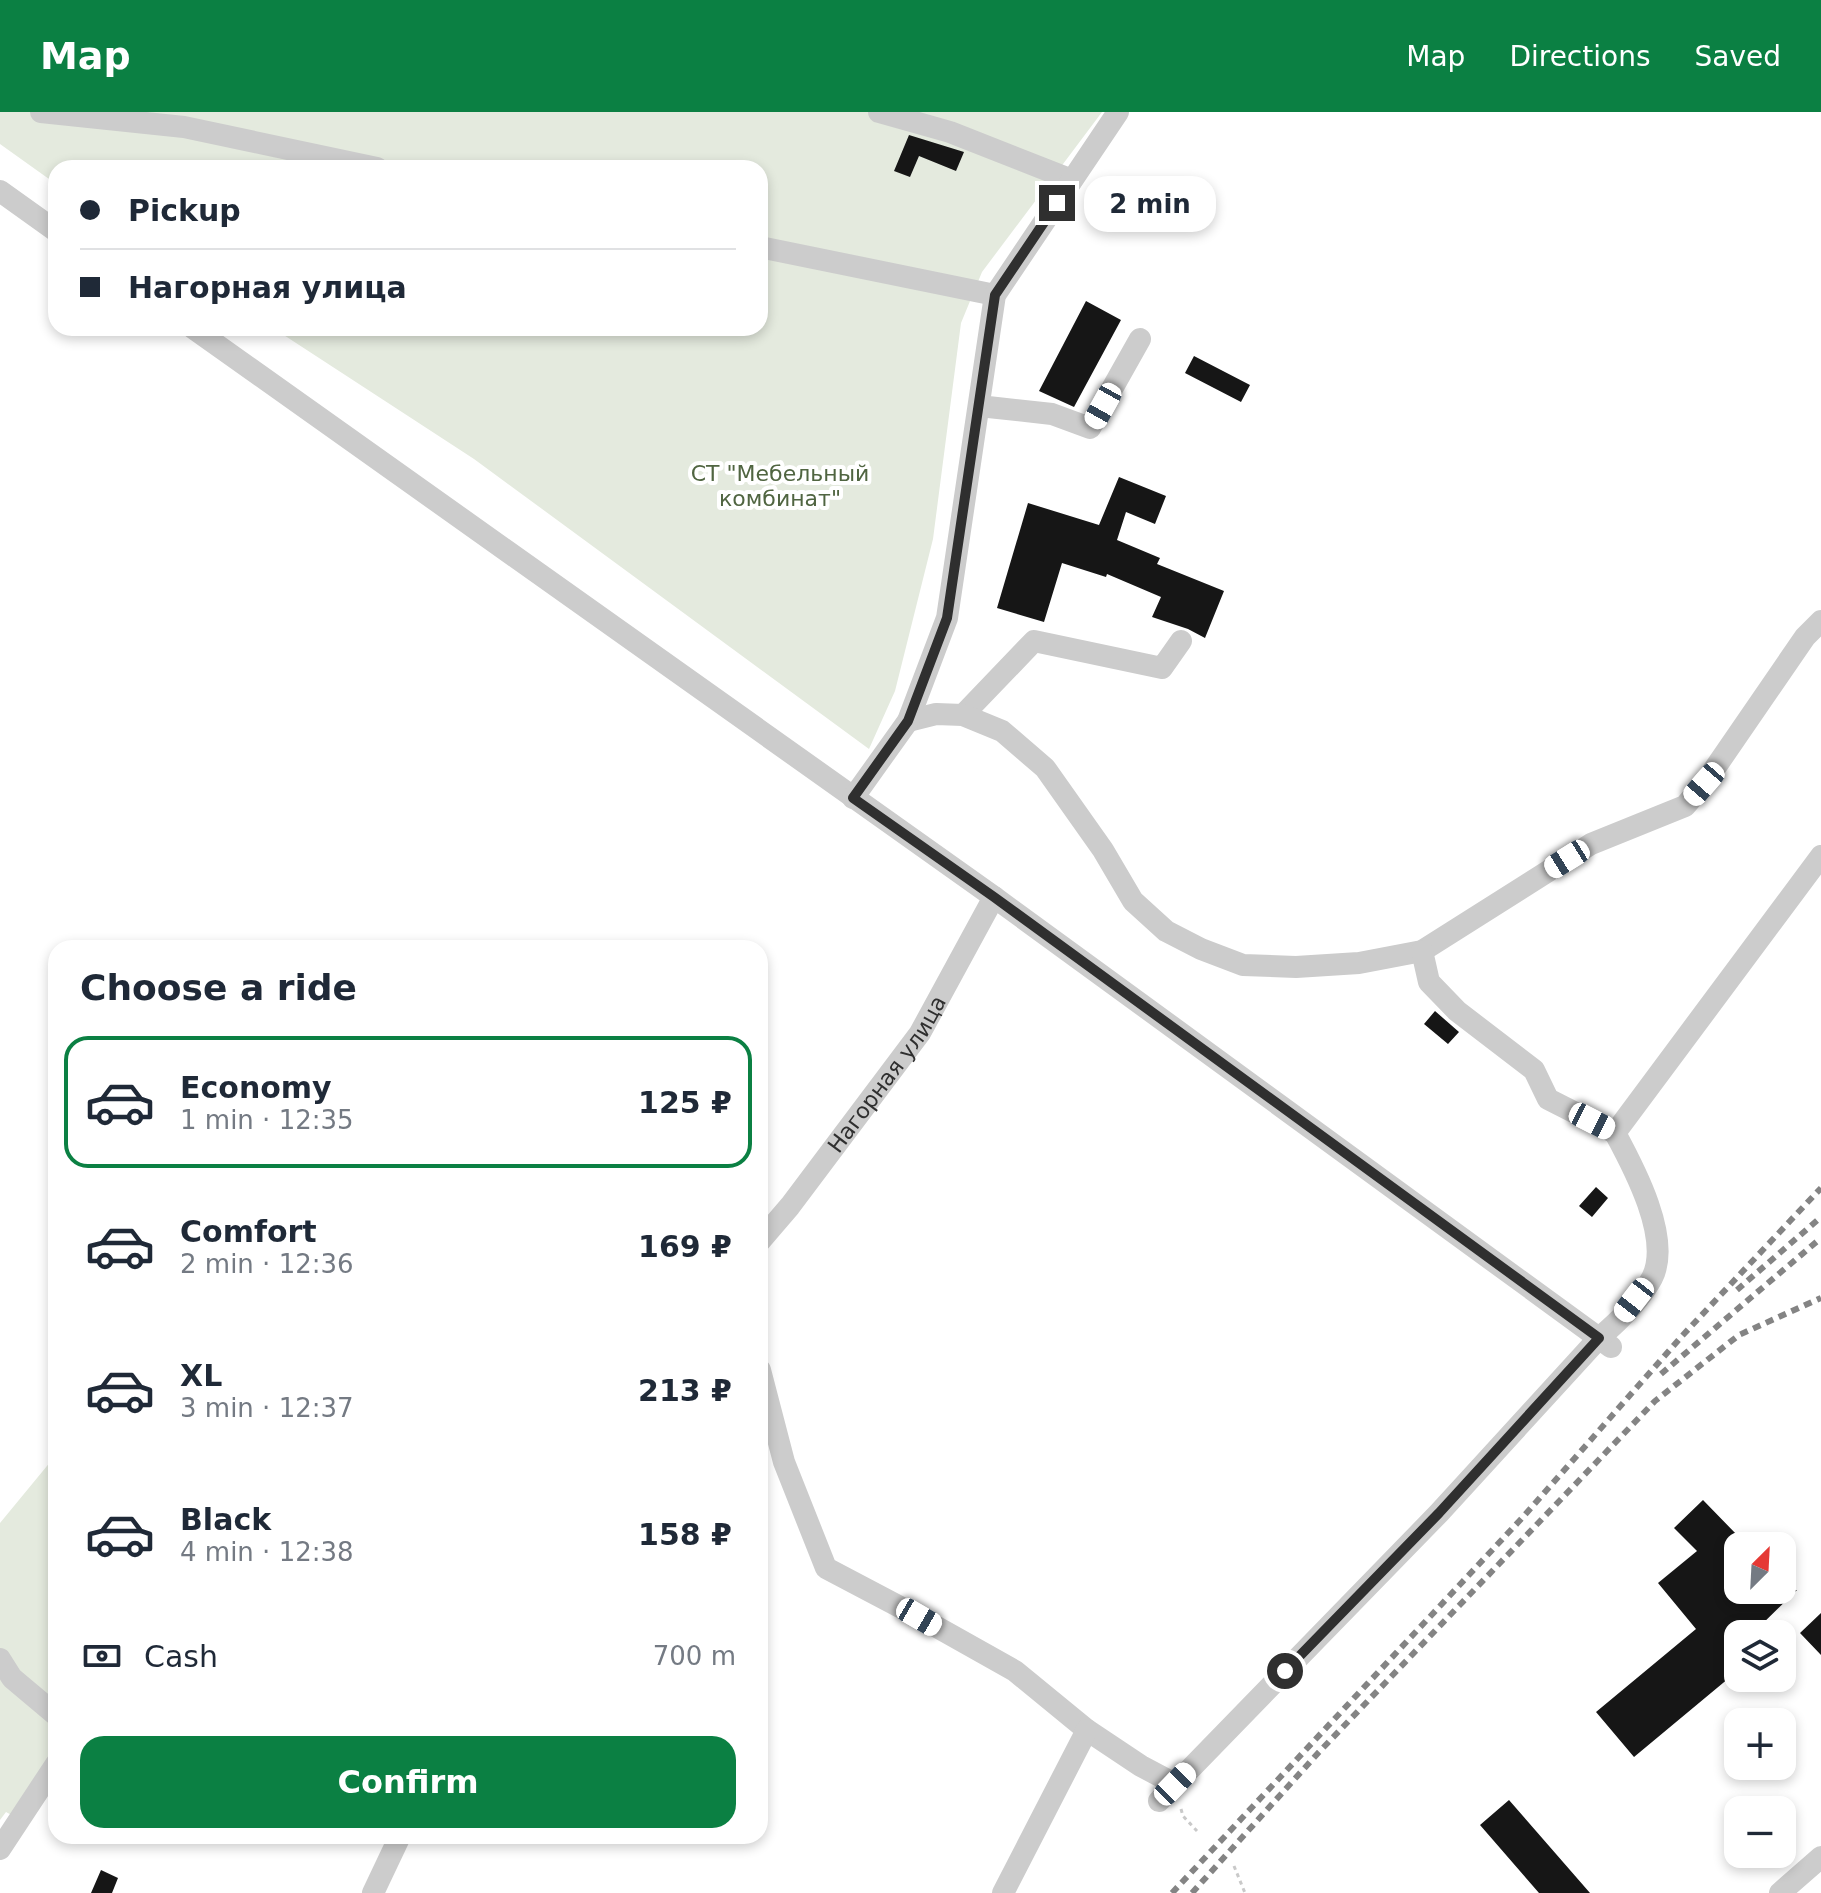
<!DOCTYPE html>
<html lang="en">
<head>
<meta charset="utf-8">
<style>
  body { margin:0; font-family:"DejaVu Sans",sans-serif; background:#f6f6f7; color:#1f2937; height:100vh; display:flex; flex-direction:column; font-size:30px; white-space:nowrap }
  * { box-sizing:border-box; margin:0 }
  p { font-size:26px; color:#747a83 }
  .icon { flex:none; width:44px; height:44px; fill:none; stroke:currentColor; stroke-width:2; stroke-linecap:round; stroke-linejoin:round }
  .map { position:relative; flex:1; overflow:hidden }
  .panel { position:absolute; left:48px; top:828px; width:720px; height:904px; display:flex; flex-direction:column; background:#fff; border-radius:24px; box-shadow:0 4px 12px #0003 }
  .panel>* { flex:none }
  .hud { position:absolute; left:48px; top:48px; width:720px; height:176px; border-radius:24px; box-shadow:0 4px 12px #0003; display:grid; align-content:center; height:176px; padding:0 32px; background:#fff }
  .needle { width:52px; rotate:24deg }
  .controls { position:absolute; left:1724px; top:1420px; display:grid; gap:16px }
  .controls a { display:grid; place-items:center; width:72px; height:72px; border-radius:16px; background:#fff; box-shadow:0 4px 12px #0003; font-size:40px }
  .end { position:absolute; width:36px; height:36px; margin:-18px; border:10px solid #2f2f2f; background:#fff; box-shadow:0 0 0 4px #fff }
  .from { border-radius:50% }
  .bubble { position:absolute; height:56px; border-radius:24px; background:#fff; box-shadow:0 4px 12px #0003; font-size:26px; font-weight:600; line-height:56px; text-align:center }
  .car { position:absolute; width:24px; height:48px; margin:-24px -12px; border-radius:10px; box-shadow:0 0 6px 2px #0007; background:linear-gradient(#fff 24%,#345 0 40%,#fff 0 76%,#345 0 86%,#fff 0) }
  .hud b { display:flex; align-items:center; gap:28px; height:76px; font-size:30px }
  .hud b+b { border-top:2px solid #e0e1e3 }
  .hud i { width:20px; height:20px; background:#1f2937 }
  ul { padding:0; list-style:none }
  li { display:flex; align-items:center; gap:24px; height:132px; margin:0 16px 12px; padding:0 16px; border:4px solid transparent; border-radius:24px }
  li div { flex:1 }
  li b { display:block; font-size:30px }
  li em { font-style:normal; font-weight:600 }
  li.selected { border-color:#0b8043 }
  li>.icon { width:72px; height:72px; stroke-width:1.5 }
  h2 { padding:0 32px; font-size:36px; line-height:96px }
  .pay { display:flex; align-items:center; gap:20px; height:88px; padding:0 32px; font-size:30px }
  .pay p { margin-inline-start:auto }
  .cta { display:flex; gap:16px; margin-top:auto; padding:16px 32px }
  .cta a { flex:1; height:92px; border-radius:24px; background:#0b8043; color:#fff; font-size:32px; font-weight:600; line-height:92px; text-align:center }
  header { display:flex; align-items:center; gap:48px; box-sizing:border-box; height:112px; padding:0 40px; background:#0b8043; color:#fff }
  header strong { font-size:38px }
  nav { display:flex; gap:44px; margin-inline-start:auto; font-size:28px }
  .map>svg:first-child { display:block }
  .green { fill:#e4eade }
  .building { fill:#161616 }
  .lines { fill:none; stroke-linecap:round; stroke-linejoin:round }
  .path { stroke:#c9c9c9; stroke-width:3; stroke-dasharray:4 4; stroke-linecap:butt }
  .minor { stroke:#ccc; stroke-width:22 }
  .rail { stroke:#848484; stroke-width:6; stroke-dasharray:8 6; stroke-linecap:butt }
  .route { stroke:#2f2f2f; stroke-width:10 }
  .labels { text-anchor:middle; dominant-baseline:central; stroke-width:8; stroke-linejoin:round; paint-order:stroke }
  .park-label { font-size:22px; fill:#506541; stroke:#fff }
  .street-label { font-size:22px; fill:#2f2f2f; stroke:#fff }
</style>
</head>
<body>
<header>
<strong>Map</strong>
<nav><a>Map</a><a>Directions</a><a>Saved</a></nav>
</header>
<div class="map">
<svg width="1821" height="1781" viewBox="0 0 1821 1781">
  <rect width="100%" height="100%" fill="#fff"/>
  <!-- green -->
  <path class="green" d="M0 0H1102L982 160 961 211 933 427 895 579 869 637 474 347 273 216H760V56H56V72L0 32Z
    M56 1343V1639L15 1705 6 1700 0 1708V1411Z"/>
  <!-- building -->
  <path class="building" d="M909 23 964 40 956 59 919 44 910 65 894 59Z
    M1086 189 1121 208 1074 295 1039 279Z
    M1194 244 1250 273 1241 290 1185 261Z
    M1119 365 1166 384 1155 412 1126 400 1117 428 1160 446 1157 452 1224 479 1205 526 1188 517 1152 505 1161 485 1107 462 1106 465 1062 451 1044 510 997 496 1028 391 1099 413Z
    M1435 899 1459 920 1448 932 1424 912Z
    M1596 1075 1608 1086 1592 1105 1579 1094Z
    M1703 1388 1738 1424V1478H1797L1752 1522H1738V1578L1729 1566 1634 1645 1596 1600 1696 1517 1658 1471 1697 1439 1674 1416Z
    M1821 1501V1543L1800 1521Z
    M1509 1688 1590 1781H1539L1480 1713Z
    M101 1758 118 1766 112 1781H91Z"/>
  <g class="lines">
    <!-- path -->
    <path class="path" d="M1181 1697 1183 1704 1197 1719
      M1234 1754 1245 1781"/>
    <!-- minor -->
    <g class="minor">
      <path d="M41 0 184 15 377 56"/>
      <path d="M879 0 950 20 1072 68"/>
      <path d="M0 79 56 119"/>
      <path d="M760 135 995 183"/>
      <path d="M193 216 994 785 1611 1235"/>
      <path d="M979 294 1052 302 1090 316 1140 227"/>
      <path d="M963 603 1034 529 1162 556 1181 529"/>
      <path d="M908 609 936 602 963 603 1002 619 1045 656 1103 738 1133 789 1166 819 1201 837 1243 853 1296 855 1359 851 1422 839 1591 732 1685 694 1704 672 1805 525 1821 509"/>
      <path d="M853 686 908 609 947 506 995 183 1118 0"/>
      <path d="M1422 839 1429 870 1457 899 1534 958 1548 987 1615 1021"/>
      <path id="s1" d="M760 1129 790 1094 920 921 994 785"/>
      <path d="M760 1258 784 1350 826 1456 919 1505 1015 1559 1087 1618 1141 1654 1175 1672"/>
      <path d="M0 1547 12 1566 56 1603"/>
      <path d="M1159 1689 1439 1401 1599 1226C1618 1210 1640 1188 1652 1166 1672 1127 1634 1056 1615 1021L1821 744"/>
      <path d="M0 1737 56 1652"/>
      <path d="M373 1781 400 1724"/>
      <path d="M1003 1781 1087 1618"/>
      <path d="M1780 1781 1821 1745"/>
    </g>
    <!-- rail -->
    <path class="rail" d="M1737 1178 1821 1105
      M1661 1262 1821 1126
      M1172 1781 1523 1405 1682 1224 1821 1076
      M1192 1781 1319 1640 1655 1289 1739 1223 1821 1186"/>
  </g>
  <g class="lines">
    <!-- route -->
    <path class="route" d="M1057 91 995 183 947 506 908 609 853 686 994 785 1599 1226 1439 1401 1285 1559"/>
  </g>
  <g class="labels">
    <!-- park labels -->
    <g class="park-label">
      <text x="780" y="361">СТ "Мебельный<tspan x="780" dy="25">комбинат"</tspan></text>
    </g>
    <!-- street labels -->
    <g class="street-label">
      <text stroke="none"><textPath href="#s1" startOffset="210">Нагорная улица</textPath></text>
    </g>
  </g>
</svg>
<div class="controls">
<a><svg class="needle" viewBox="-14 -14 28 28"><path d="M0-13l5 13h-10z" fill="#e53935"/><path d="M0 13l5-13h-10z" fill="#747a83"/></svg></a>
<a><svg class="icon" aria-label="layers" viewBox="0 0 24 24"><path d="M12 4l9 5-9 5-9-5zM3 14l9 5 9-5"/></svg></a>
<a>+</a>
<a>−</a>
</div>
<i class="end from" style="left:1285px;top:1559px"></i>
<i class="end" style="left:1057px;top:91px"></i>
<div class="bubble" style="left:1084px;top:64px;width:132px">2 min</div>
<i class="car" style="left:1103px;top:294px;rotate:209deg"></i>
<i class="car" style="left:1704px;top:672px;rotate:221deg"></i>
<i class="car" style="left:1567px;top:747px;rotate:238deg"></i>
<i class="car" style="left:1592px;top:1009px;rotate:117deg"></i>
<i class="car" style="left:1634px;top:1188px;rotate:218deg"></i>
<i class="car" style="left:919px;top:1505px;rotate:120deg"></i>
<i class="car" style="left:1175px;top:1672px;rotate:44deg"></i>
<div class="hud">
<b><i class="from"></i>Pickup</b>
<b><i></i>Нагорная улица</b>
</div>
<section class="panel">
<h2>Choose a ride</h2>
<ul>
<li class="selected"><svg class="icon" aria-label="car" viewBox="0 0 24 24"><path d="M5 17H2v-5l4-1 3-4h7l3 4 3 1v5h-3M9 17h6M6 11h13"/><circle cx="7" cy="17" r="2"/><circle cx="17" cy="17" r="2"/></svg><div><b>Economy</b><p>1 min · 12:35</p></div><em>125 ₽</em></li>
<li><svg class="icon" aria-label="car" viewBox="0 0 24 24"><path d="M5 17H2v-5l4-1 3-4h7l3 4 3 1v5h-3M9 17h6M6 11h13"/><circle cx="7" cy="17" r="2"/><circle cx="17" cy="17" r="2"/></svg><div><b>Comfort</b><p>2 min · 12:36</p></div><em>169 ₽</em></li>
<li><svg class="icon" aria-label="car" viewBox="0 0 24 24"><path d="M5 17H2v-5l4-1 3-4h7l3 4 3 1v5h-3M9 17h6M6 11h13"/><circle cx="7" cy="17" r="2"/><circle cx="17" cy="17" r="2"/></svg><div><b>XL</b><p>3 min · 12:37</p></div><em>213 ₽</em></li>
<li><svg class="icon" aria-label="car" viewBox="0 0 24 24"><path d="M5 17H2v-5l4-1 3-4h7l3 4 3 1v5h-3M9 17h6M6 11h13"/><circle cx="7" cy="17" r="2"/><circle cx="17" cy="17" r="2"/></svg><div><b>Black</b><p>4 min · 12:38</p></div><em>158 ₽</em></li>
</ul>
<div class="pay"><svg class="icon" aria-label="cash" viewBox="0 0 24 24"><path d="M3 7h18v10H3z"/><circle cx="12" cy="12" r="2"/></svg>Cash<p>700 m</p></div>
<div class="cta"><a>Confirm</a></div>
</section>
</div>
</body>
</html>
